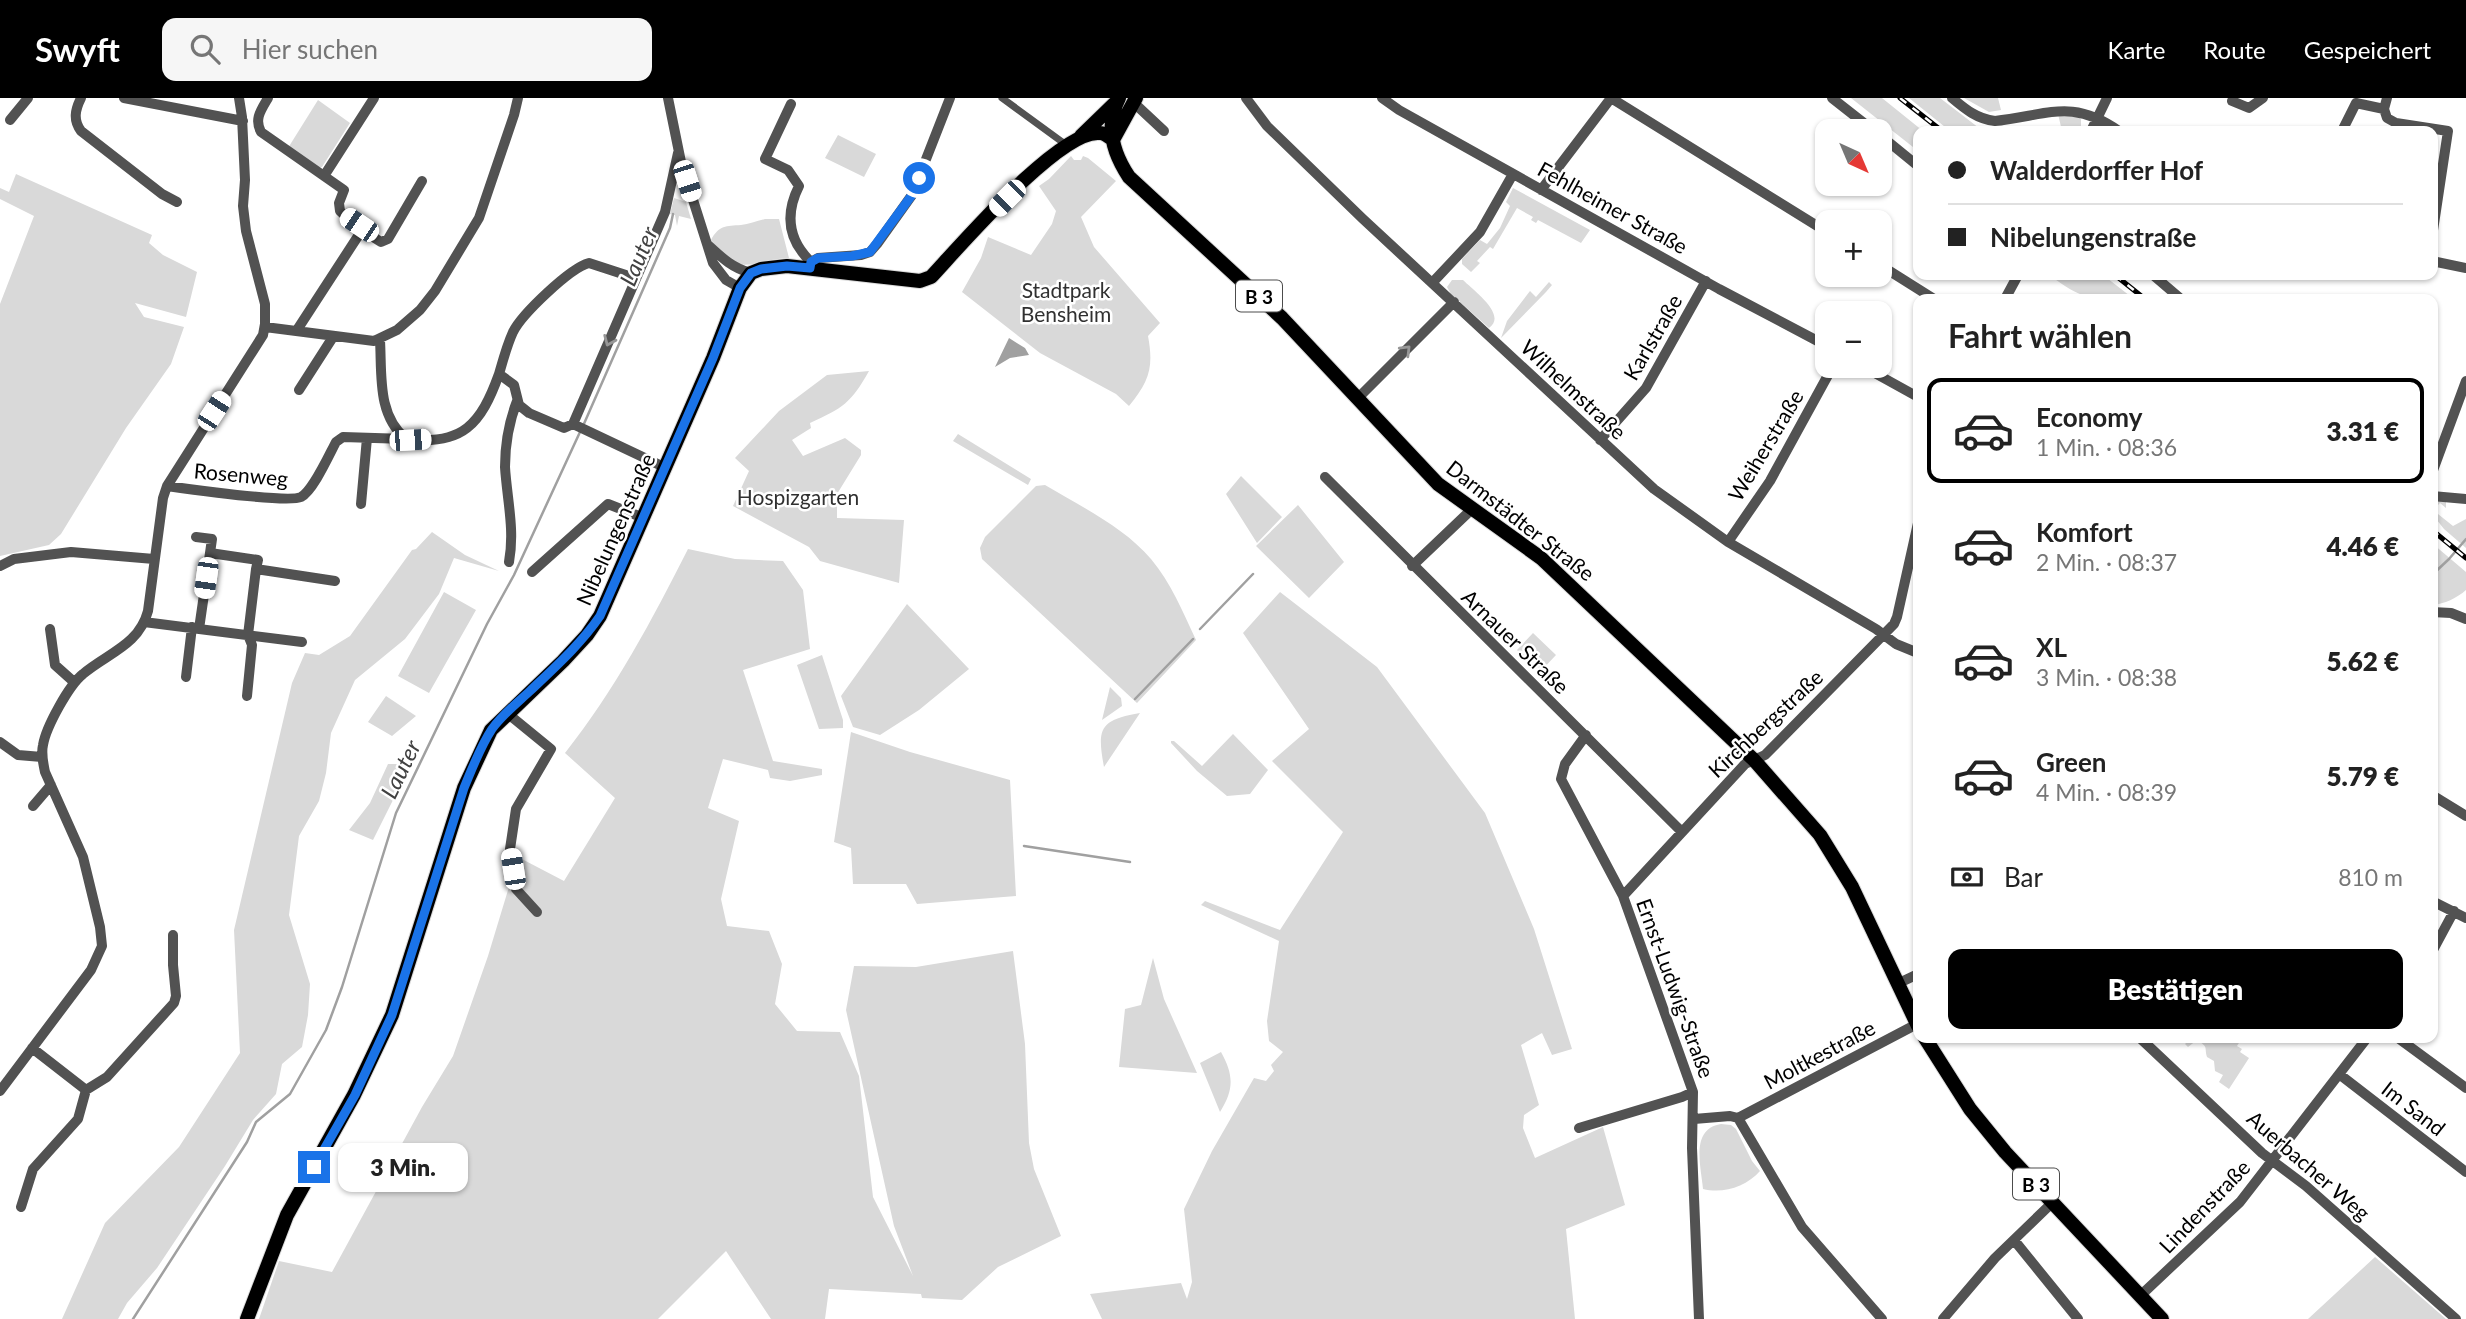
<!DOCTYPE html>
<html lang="de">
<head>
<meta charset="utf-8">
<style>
  body { margin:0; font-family:Lato,sans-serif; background:#f6f6f6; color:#222; height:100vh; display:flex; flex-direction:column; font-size:26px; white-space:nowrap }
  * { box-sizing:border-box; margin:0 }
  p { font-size:23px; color:#767676 }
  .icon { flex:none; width:38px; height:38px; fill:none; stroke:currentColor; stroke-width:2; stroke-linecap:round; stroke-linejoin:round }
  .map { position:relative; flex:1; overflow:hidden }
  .sheet { position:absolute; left:1913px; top:196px; width:525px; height:749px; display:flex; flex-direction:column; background:#fff; border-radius:14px; box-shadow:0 2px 5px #0004 }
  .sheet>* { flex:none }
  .guide { position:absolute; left:1913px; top:28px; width:525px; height:154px; border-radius:14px; box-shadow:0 2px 5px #0004; display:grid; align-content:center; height:154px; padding:0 35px; background:#fff }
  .needle { width:46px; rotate:136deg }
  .controls { position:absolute; left:1815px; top:21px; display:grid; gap:14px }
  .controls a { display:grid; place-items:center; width:77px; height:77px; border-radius:14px; background:#fff; box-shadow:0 2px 5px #0004; font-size:35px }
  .end { position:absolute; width:32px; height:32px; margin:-16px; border:9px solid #1a73e8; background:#fff; box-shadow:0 0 0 4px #fff }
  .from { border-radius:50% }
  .bubble { position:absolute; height:49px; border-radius:14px; background:#fff; box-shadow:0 2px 5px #0004; font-size:23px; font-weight:800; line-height:49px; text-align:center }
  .car { position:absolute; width:21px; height:42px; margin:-21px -10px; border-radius:9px; box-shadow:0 0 5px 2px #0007; background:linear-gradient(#fff 24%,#345 0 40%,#fff 0 76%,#345 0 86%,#fff 0) }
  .guide b { display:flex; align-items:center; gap:24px; height:66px; font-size:26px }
  .guide b+b { border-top:2px solid #e0e0e0 }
  .guide i { width:18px; height:18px; background:#222 }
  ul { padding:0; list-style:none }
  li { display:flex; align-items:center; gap:21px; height:105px; margin:0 14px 10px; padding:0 21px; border:4px solid transparent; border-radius:14px }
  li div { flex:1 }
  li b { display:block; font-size:26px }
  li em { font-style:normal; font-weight:800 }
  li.on { border-color:#000 }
  li>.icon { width:63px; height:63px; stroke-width:1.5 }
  h2 { padding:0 35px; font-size:32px; line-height:84px }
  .pay { display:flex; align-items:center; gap:18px; height:77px; padding:0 35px; font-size:26px }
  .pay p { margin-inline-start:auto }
  .button { display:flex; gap:14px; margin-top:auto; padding:14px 35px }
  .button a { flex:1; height:80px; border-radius:14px; background:#000; color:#fff; font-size:28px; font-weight:800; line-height:80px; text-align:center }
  header { display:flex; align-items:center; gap:42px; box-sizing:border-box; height:98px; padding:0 35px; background:#000; color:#fff }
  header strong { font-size:33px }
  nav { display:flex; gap:38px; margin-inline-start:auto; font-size:24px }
  .search { width:490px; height:63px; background:#f6f6f6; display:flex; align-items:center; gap:18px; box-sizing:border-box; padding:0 24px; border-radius:14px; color:#767676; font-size:26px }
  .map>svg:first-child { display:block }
  .green { fill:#d9d9d9 }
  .water { fill:#a0a0a0 }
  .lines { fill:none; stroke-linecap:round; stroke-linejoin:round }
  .stream { stroke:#a0a0a0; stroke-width:2.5 }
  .primary-casing { stroke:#dbdbdb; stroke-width:16 }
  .pedestrian { stroke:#525252; stroke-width:7 }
  .minor { stroke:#525252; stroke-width:10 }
  .primary { stroke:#000; stroke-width:14 }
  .rail-casing { stroke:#000; stroke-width:5 }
  .rail { stroke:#fff; stroke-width:2.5; stroke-dasharray:8; stroke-linecap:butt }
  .oneway { stroke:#979797 }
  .route { stroke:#1a73e8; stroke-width:9 }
  .labels { text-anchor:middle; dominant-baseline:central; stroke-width:5; stroke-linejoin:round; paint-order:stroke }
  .shield { fill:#fff; stroke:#4c4c4c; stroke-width:2 }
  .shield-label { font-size:19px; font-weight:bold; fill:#000 }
  .street-label { font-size:21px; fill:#000; stroke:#fff }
  .park-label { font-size:21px; fill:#303030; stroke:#fff }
  .water-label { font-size:23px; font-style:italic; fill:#414141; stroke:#fff }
</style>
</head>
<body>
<header>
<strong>Swyft</strong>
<div class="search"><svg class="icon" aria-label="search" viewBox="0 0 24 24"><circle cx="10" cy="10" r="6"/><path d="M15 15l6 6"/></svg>Hier suchen</div>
<nav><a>Karte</a><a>Route</a><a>Gespeichert</a></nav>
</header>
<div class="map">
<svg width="2466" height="1221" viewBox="0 0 2466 1221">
  <rect width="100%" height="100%" fill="#fff"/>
  <!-- green -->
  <path class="green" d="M1851 0H1882L1923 33H1918V53Z
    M1909 0H1940L1979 30 2001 27 2006 29 2008 33H1950Z
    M1964 0H1998L2001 12 1989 14Z
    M318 2 350 25 322 69 318 70 288 50Z
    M2058 16H2075L2081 21V33H2062Z
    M838 37 876 56 864 79 825 60Z
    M1071 58 1074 62H1081L1083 58 1088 60 1116 83 1081 119 1094 149 1160 225 1148 238C1154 270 1149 283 1129 308L1116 296 1040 255 962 194 981 160 988 139 1031 157 1052 126 1056 113 1039 88 1049 81Z
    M16 76 152 137 149 145 163 157 197 174 186 219 135 205 144 219 184 229 171 266 126 330 61 436 49 447 0 458V206L34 118 0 101V90L9 94Z
    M1513 90 1590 132 1581 145 1538 122 1536 125 1531 122 1533 119 1517 110 1493 151 1490 149 1477 163 1480 165 1471 174 1462 166V161L1480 142 1487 146 1500 130 1510 108 1506 104Z
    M674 100 686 104 691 121 679 118 677 128 675 117 670 116Z
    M765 121H779L789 160C751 161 739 183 711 142 719 127 726 128 741 127 749 126 757 123 765 121Z
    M2053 177H2103L2134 201C2093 201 2086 204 2052 179Z
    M1452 182H1463C1473 192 1508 217 1489 230L1451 196 1447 189Z
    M1549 184 1552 187 1546 194 1501 240 1507 223 1530 193 1536 199Z
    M869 273C851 305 843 310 810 325L811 330 792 342 803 358 845 340 861 352V357L837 396V420L904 422 899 485 820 463 809 449 733 408 749 373 735 360 779 313 827 277Z
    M958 336 1031 381 1028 387 953 343Z
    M1241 378 1282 419 1257 445 1226 396Z
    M1045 387C1080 408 1124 429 1151 461 1171 485 1183 514 1196 542L1137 605 982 461 980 450 985 439 1036 388Z
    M2432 398 2446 400V410L2440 405 2433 412 2453 428 2466 421V450L2444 431 2433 417Z
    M1298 407 1344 464 1309 500 1256 448Z
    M432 434 465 457 499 473 454 460 439 496 405 541 355 582 331 635 326 675 319 703 299 738 289 817 310 886 308 917 302 949 282 966 276 996 253 1022 225 1068 157 1170 127 1205 118 1221H62L105 1125 179 1049 240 955 234 832 292 585 305 555 319 557 350 538 412 452 416 451Z
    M2433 446 2466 474V492C2457 500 2444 506 2433 507Z
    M688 451 735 461 783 463 803 492 810 551 743 572 773 663 822 671V677L790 683 770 680 768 672 723 661 708 710 739 723 721 801 727 828 769 833 782 866 775 906 797 933 840 934 859 978 873 1099 913 1178 894 1128 846 912 854 868 916 869 1013 853 1025 946 1029 1045 1034 1071 1061 1138 998 1169 962 1202 922 1200 921 1196 829 1191 825 1221H771L726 1153 658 1221H259L279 1163 332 1174 422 1009 453 958 488 858 518 759 564 783 615 700 565 655C615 592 652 522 688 451Z
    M444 494 476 512 429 595 398 578Z
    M1280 494 1377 569 1485 715 1534 831 1572 951 1552 957 1542 935 1521 947 1539 1007 1524 1017 1523 1030 1535 1060 1603 1029 1625 1107 1566 1131 1575 1221H1102L1090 1196 1181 1185 1187 1201 1192 1184 1184 1111 1212 1053 1254 980 1266 983 1274 973 1271 967 1283 954 1269 943 1267 923 1279 843 1201 807 1205 803 1280 832 1343 734 1272 663 1309 631 1243 535Z
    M907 506 969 571 919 612 880 637 853 629 841 598Z
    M1533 535 1556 557 1540 574 1517 552Z
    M822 557 843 622V630L819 631 797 567Z
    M1110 589 1121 600 1122 608 1102 622Z
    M386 598 416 618 392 638 368 624Z
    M1140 615 1104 669C1097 631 1099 622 1140 615Z
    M851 634 910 654 1010 682 1016 798 917 806 906 786H853L851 750 834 744Z
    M1233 636 1268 672 1250 696 1227 698 1197 673 1171 645V643H1174L1202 668Z
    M388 666H398L404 680 373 742 349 732 370 705Z
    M1153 860 1164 901 1197 975 1119 969 1125 911 1141 907Z
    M2191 940H2242L2237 948 2242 951 2240 954 2249 960 2229 991 2219 984 2223 977 2215 973 2214 963 2207 959C2204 948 2209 950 2197 942L2188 949 2185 946Z
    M1221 954C1234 977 1234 992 1220 1014L1200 965Z
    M1721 1026 1731 1027 1736 1031 1752 1063 1760 1073C1746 1089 1723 1096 1703 1091 1701 1068 1690 1031 1721 1026Z
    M2375 1159 2446 1221H2308Z"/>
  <!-- water -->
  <path class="water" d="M1009 240 1025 250 1029 257 1010 260 995 269Z"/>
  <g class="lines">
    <!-- stream -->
    <path class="stream" d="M583 328 670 130 673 116
      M2432 477 2449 461 2466 441
      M1200 531 1253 476
      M1135 601 1193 541
      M1024 748 1130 764
      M133 1221 247 1044 256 1024 290 996 326 932 342 889 396 715 487 526 514 477 580 334"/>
    <!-- primary casing -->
    <g class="primary-casing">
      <path id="primary" d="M1119 0C1105 27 1113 55 1129 79L1282 220 1438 386 1541 460 1754 662 1820 737 1852 789 1918 928
        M1081 38 1114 6
        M1113 42 1136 0
        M1925 940 1970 1011 2005 1054 2162 1221
        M247 1221 287 1117 354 997 392 917 464 690 491 632 563 563 587 537 600 518 713 260 740 190 751 175 761 171 787 168 920 183 931 179C960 148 1060 31 1100 35 1105 35 1109 39 1113 42"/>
    </g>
    <!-- pedestrian -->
    <path class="pedestrian" d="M1002 0 1065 46"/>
    <!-- minor -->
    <path class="minor" d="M81 0C75 12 73 22 81 33L162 96 177 104
      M124 0 243 23
      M268 0C261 12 254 21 261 34L344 92 339 105 340 113C352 125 366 135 381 144L388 141 422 83
      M668 0 681 64 713 165 726 182 740 190
      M1246 0 1267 28 1363 121 1654 391 1728 444 1876 531 1896 546 1918 555
      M1382 0 1399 12 1719 191 1827 248
      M1611 0 1827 134
      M1832 0 1874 33
      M1952 0C1965 11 1977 21 1995 23 2049 17 2072 0 2119 33
      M2232 3 2249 10 2263 0
      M1133 4 1164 33
      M791 6 765 61 788 72 799 88C785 116 788 142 811 164
      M2384 11 2387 20 2396 25 2448 33 2432 139
      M10 22 28 0
      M2091 33 2107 0
      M2342 33 2356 5 2384 11 2387 0
      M1880 37 1918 68
      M324 78 374 0
      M1541 92 1611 0
      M707 146C721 159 732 170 751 175
      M2432 163 2466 170
      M1880 167 1934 201
      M810 170 811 164 818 160 861 157 870 154 877 146 912 97 950 0
      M2153 177 2181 201
      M1433 184 1480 134 1513 76
      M2005 201 2018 177
      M265 229 374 243 397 232 420 212 435 193 479 120 514 17 518 0
      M297 232 362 132
      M380 242C382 277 377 317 406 341 463 348 481 326 499 276L514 287 519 307 529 315 564 330 573 326 666 370
      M1862 268 1918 299
      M499 276C503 262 507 247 513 234 522 216 570 170 589 165L635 180
      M299 292 333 239
      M1358 300 1454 204
      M573 326 665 114 678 55
      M1600 342 1646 290 1706 183
      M2432 375 2466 283
      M1325 379 1682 734
      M167 388C188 391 288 405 301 399 313 393 329 357 336 344L343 339 406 341
      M2432 398 2466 401
      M361 406 367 340
      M196 439 212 441 210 455 258 462 256 471 335 483
      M1728 444 1770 383 1833 268
      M509 464C515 432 507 401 505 369 505 346 509 324 517 303
      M0 468 14 461 71 454 154 461
      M1412 468 1472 411
      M532 474 608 406 644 420
      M2432 514 2451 515 2466 521
      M144 524 302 544
      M50 531 55 567 74 584
      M199 531 210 455
      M248 537 256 471
      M186 579 192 529
      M247 598 252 547 248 537
      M507 615 551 651 516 711 510 751 516 791 537 814
      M1586 637 1565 666 1561 681 1623 798 1693 994 1692 1050 1699 1221
      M0 644 18 657 42 659
      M2432 697 2466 718
      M33 708 51 687
      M1623 798 1745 666 1765 657 1894 526 1897 519 1918 425
      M2432 803 2466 820
      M2432 854 2454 813
      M1897 886 1918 876
      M2140 940 2262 1055 2306 1088 2456 1221
      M2398 940 2466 990
      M32 950 86 992
      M2339 976 2466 1074
      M0 993 91 872 102 848 100 829 83 759 45 674C43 664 41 656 43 647 46 629 69 587 83 576 108 555 139 547 148 513L163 400 167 388 263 237 265 226V206L246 133 243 108 245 82 242 19 239 0
      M1738 1020 1917 926
      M1694 1021 1730 1018 1738 1020 1802 1129 1882 1221
      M1579 1030 1682 999 1693 994
      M21 1109 33 1071 78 1021 86 992 107 979 174 905 176 898 173 867V837
      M2014 1142 2078 1221
      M2140 1198 2240 1104 2367 940
      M1943 1221 1995 1160 2053 1104"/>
    <!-- primary -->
    <use href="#primary" class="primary"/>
    <!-- rail casing -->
    <g class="rail-casing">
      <path id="rail" d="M1900 0 1942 33
        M2115 177 2145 201
        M2432 432 2466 460"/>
    </g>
    <!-- rail -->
    <use href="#rail" class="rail"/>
  </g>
  <!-- one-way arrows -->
  <defs><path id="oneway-chevron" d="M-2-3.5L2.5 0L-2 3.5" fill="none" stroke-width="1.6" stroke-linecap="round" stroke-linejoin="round" transform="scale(1.75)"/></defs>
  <g class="oneway">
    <use href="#oneway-chevron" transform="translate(609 243) rotate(113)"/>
    <use href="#oneway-chevron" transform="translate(1406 252) rotate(-45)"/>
  </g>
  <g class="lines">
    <!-- route -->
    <path class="route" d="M314 1069 355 997 392 917 464 690C472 671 480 649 492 631 502 617 517 605 530 593 555 569 580 547 600 518L713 260 740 190 751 175 761 171 787 168 810 170 811 164 818 160 852 158 870 154 912 97 919 80"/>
  </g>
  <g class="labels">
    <!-- shield labels -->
    <g class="shield">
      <rect x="1236" y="182.5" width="46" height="31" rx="5"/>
      <rect x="2013" y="1070.5" width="46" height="31" rx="5"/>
    </g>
    <g class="shield-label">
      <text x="1259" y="198">B 3</text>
      <text x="2036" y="1086">B 3</text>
    </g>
    <!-- street labels -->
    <g class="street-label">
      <text transform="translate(1613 109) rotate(29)">Fehlheimer Straße</text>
      <text transform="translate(1652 239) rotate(-60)">Karlstraße</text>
      <text transform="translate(1574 291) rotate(43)">Wilhelmstraße</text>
      <text transform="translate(1765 347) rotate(-59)">Weiherstraße</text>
      <text transform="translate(241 376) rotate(5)">Rosenweg</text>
      <text transform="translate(1521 422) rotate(38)">Darmstädter Straße</text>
      <text transform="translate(615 431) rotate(-66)">Nibelungenstraße</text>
      <text transform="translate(1516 543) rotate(44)">Arnauer Straße</text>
      <text transform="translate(1765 625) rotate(-43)">Kirchbergstraße</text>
      <text transform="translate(1676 890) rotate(70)">Ernst-Ludwig-Straße</text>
      <text transform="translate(1819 956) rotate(-28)">Moltkestraße</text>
      <text transform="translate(2414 1010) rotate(38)">Im Sand</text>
      <text transform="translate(2309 1067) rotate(41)">Auerbacher Weg</text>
      <text transform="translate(2204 1108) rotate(-46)">Lindenstraße</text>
    </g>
    <!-- park labels -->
    <g class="park-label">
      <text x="1066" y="191">Stadtpark<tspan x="1066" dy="24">Bensheim</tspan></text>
      <text x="798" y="398">Hospizgarten</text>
    </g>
    <!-- water labels -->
    <g class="water-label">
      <text transform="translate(638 158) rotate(-67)">Lauter</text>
      <text transform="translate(400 671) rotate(-64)">Lauter</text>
    </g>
  </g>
</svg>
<div class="controls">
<a><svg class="needle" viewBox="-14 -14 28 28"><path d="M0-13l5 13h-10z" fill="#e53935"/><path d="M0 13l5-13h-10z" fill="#767676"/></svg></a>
<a>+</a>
<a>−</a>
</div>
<i class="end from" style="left:919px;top:80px"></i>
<i class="end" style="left:314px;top:1069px"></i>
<div class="bubble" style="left:338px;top:1045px;width:130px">3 Min.</div>
<i class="car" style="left:687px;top:83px;rotate:162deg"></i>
<i class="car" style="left:1007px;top:100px;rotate:225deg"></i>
<i class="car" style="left:359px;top:127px;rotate:304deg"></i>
<i class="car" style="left:214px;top:313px;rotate:33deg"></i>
<i class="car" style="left:410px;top:342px;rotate:87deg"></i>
<i class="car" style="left:206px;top:480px;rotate:188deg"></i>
<i class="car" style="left:513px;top:771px;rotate:351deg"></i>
<div class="guide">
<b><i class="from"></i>Walderdorffer Hof</b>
<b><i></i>Nibelungenstraße</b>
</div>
<section class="sheet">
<h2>Fahrt wählen</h2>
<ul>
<li class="on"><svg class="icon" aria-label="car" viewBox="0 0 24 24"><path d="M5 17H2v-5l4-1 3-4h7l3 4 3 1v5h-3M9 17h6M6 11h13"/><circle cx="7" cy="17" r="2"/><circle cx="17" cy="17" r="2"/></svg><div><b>Economy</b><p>1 Min. · 08:36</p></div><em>3.31 €</em></li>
<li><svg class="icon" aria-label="car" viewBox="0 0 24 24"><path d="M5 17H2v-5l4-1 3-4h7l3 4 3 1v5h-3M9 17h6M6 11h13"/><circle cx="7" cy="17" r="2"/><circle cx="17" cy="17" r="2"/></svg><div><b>Komfort</b><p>2 Min. · 08:37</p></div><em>4.46 €</em></li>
<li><svg class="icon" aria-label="car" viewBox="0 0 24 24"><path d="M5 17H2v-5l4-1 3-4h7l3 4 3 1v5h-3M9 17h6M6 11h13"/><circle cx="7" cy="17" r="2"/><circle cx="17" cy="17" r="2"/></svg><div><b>XL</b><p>3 Min. · 08:38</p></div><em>5.62 €</em></li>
<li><svg class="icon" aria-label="car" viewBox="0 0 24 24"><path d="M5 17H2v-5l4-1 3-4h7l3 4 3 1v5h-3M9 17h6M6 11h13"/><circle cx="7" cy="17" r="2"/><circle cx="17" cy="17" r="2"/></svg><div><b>Green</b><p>4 Min. · 08:39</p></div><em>5.79 €</em></li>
</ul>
<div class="pay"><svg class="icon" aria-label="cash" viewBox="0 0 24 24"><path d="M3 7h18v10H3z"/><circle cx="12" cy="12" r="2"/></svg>Bar<p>810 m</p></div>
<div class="button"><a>Bestätigen</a></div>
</section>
</div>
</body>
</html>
